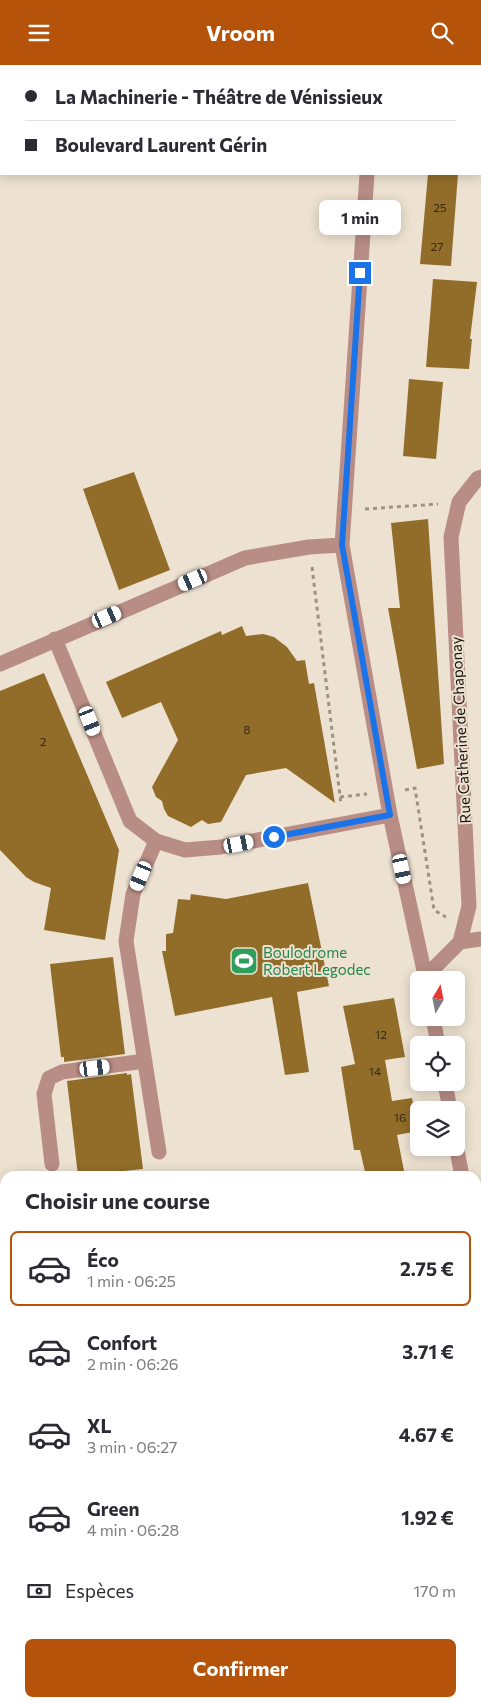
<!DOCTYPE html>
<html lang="fr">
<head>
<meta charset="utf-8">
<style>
  body { margin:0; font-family:Commissioner,sans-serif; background:#f7f7f7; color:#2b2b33; height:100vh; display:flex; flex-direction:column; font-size:19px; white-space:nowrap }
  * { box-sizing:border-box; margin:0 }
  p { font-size:16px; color:#7c7c81 }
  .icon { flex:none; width:28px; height:28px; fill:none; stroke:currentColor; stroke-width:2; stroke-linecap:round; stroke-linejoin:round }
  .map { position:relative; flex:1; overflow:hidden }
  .sheet { position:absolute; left:0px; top:1106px; width:481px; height:536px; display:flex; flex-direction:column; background:#fff; border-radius:15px 15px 0 0; box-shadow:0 2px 12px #0003 }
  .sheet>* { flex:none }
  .hud { position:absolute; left:0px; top:0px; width:481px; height:110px; box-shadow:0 2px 12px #0003; display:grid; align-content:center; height:110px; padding:0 25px; background:#fff }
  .needle { width:32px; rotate:10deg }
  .tools { position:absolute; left:410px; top:906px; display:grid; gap:10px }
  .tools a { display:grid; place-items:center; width:55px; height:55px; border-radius:8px; background:#fff; box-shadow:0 2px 12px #0003; font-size:25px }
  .end { position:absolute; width:22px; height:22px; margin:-11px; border:6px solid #1a73e8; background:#fff; box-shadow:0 0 0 2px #fff }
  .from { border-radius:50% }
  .bubble { position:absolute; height:35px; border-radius:8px; background:#fff; box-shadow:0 2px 12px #0003; font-size:16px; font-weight:700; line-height:35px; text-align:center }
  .car { position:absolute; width:15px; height:30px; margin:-15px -8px; border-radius:6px; box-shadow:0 0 4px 1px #0007; background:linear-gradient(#fff 24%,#345 0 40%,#fff 0 76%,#345 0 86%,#fff 0) }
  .hud b { display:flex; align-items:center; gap:18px; height:48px; font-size:19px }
  .hud b+b { border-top:1px solid #e1e1e2 }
  .hud i { width:12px; height:12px; background:#2b2b33 }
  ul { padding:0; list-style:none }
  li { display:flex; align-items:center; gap:15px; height:75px; margin:0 10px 8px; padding:0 15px; border:2px solid transparent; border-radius:8px }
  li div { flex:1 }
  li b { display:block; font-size:19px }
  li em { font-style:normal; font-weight:700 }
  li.current { border-color:#b45309 }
  li>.icon { width:45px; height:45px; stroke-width:1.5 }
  h2 { padding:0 25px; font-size:22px; line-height:60px }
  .pay { display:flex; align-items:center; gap:12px; height:55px; padding:0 25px; font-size:19px }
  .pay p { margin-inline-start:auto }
  .button { display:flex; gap:10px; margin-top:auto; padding:10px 25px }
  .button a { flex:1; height:58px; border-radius:8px; background:#b45309; color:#fff; font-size:20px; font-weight:700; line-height:58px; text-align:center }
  header { display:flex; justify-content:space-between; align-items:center; height:65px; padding:0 25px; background:#b45309; color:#fff; font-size:22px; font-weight:700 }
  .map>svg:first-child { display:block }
  .building { fill:#926d29 }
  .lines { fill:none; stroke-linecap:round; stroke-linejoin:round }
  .path { stroke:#9a9285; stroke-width:3; stroke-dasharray:4 4; stroke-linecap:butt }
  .minor { stroke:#b88d85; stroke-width:15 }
  .route { stroke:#1a73e8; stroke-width:6 }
  .labels { text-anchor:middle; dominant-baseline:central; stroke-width:4; stroke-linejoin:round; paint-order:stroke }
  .number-label { font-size:12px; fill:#372b16 }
  .street-label { font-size:15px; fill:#19150f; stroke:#ede2d1 }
  .leisure-label { font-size:15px; fill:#27864d; stroke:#ede2d1; text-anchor:start }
</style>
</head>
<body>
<header><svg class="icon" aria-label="menu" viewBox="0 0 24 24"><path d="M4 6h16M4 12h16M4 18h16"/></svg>Vroom<svg class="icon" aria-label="search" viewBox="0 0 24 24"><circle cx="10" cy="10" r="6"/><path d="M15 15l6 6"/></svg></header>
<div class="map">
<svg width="481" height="1642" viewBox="0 0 481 1642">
  <rect width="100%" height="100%" fill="#ede2d1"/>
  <!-- building -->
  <path class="building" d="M428 109H458L451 201 420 199Z
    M433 214 477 217 470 274H472L469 304 426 302Z
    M409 314 443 317 436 394 403 391Z
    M134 407 170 505 119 525 83 424Z
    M428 454 444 699 417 704 388 543H400L391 458Z
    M242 561 246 571 263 569 274 572 287 582 297 596 305 595 309 619 314 618 335 738 286 703 246 710 221 757 208 759 202 755 191 762 168 751 164 744 162 736 156 732 152 722 178 675 161 637 122 653 106 617 221 566 222 570Z
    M44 608 119 785 105 875 44 865 51 823 34 817 26 812 0 785V626Z
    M308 818 329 921 297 927 309 1007 285 1010 272 932 175 951 162 886H166V869L173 868 178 834 190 835 191 829 226 834Z
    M113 892 125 989 64 997V992H61L50 899Z
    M394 933 405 992 385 995 392 1036 412 1033 418 1066 397 1070 405 1111H366L360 1085H354L341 1002 355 999 343 941Z
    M127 1008V1010L131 1009 143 1104 78 1111 67 1016Z"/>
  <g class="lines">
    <!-- path -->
    <path class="path" d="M365 444 438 439
      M312 502 341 739
      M405 725 415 723 434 845 446 852
      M340 732 367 729"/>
    <!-- minor -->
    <path class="minor" d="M374 1V0
      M367 109 342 480 390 750 426 915
      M55 574 130 756 156 776 185 785 221 782 390 750
      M0 599 245 493 309 482 342 480
      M156 776 133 829 126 876 159 1087
      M460 877 481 874
      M425 912 460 877 469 841 451 472 459 437 478 413 481 412
      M433 952 438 980
      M445 1018 450 1045
      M456 1080 462 1111
      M52 1099 44 1029 49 1013 62 1007 145 996
      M476 1188 481 1214
      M476 1581H481
      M0 1624 5 1623"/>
  </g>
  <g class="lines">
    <!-- route -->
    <path class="route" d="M274 772 390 750 342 480 360 208"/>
  </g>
  <!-- icons -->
  <defs>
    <g id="stadium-square" transform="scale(1.4375)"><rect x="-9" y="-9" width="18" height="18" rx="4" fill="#2e9e5b" stroke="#ede2d1"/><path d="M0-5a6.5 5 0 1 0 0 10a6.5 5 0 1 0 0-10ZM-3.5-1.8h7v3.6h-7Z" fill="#fff"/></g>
  </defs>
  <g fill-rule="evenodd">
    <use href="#stadium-square" x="244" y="896"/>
  </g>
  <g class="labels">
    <!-- number labels -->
    <g class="number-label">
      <text x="440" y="142">25</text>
      <text x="437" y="181">27</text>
      <text x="247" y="664">8</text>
      <text x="43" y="676">2</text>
      <text x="381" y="969">12</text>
      <text x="375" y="1006">14</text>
      <text x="400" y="1052">16</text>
    </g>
    <!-- street labels -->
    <g class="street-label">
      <text transform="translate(460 665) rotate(-93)">Rue Catherine de Chaponay</text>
    </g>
    <!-- leisure labels -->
    <g class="leisure-label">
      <text x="263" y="887">Boulodrome<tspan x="263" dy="17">Robert Legodec</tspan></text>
    </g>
  </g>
</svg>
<div class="tools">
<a><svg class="needle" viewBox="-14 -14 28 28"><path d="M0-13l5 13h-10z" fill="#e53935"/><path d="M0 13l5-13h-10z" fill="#7c7c81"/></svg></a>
<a><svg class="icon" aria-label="locate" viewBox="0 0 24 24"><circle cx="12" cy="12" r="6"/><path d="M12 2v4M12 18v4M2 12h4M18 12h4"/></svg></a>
<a><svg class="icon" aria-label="layers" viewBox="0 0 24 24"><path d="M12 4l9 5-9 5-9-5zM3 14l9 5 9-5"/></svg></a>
</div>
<i class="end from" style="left:274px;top:772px"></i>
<i class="end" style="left:360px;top:208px"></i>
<div class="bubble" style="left:319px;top:135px;width:82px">1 min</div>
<i class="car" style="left:193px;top:515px;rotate:247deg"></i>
<i class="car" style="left:107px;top:552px;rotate:67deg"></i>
<i class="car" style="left:90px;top:656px;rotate:158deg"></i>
<i class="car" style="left:239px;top:779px;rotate:79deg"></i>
<i class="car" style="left:402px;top:804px;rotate:168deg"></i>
<i class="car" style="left:141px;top:811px;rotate:203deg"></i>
<i class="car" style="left:95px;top:1003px;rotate:83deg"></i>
<div class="hud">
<b><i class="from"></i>La Machinerie - Théâtre de Vénissieux</b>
<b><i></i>Boulevard Laurent Gérin</b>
</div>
<section class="sheet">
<h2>Choisir une course</h2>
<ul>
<li class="current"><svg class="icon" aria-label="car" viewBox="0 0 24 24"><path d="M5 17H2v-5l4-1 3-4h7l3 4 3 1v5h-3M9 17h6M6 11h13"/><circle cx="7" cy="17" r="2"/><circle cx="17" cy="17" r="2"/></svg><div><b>Éco</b><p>1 min · 06:25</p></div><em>2.75 €</em></li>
<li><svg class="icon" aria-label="car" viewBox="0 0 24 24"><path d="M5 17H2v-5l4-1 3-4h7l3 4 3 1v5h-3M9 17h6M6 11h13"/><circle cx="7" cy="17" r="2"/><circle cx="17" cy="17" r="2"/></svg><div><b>Confort</b><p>2 min · 06:26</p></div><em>3.71 €</em></li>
<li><svg class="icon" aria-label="car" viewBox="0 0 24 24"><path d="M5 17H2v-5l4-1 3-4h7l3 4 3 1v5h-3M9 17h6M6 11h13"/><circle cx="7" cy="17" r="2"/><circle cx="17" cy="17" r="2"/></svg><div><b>XL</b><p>3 min · 06:27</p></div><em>4.67 €</em></li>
<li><svg class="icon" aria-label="car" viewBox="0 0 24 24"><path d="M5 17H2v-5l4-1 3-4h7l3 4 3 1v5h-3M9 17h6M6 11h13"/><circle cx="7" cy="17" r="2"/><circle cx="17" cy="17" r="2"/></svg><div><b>Green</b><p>4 min · 06:28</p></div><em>1.92 €</em></li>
</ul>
<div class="pay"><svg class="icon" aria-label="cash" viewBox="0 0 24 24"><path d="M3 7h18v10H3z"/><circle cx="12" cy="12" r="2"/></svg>Espèces<p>170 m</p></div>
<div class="button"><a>Confirmer</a></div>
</section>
</div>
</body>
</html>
